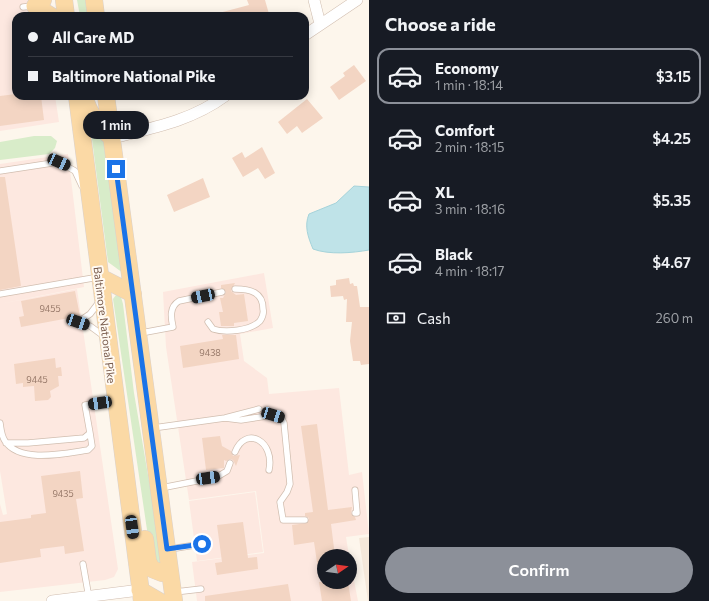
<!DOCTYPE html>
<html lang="en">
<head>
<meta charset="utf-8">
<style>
  body { margin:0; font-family:Commissioner,sans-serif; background:#20242c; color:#f1f3f6; height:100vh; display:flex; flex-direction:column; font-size:15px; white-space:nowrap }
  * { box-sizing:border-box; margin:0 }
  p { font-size:13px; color:#9ea1a6 }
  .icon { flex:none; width:22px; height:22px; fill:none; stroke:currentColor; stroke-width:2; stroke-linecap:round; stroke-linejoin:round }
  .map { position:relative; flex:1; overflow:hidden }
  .drawer { display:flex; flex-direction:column; background:#171b24; width:340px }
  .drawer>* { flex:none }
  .top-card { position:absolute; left:12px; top:12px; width:297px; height:88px; border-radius:12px; box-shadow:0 2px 10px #0003; display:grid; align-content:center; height:88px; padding:0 16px; background:#171b24 }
  .needle { width:26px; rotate:77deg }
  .buttons { position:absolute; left:317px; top:549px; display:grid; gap:8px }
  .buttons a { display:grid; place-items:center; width:40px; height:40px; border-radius:50%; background:#171b24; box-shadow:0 2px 10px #0003; font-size:20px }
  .end { position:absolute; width:18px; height:18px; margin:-9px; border:5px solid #1a73e8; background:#fff; box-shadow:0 0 0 2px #fff }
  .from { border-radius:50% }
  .bubble { position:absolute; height:28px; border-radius:14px; background:#171b24; box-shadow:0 2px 10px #0003; font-size:13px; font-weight:600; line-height:28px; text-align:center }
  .car { position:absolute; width:12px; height:24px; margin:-12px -6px; border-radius:5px; box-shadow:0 0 3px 1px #0007; background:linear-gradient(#222 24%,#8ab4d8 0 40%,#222 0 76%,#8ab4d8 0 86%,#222 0) }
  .top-card b { display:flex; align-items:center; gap:14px; height:38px; font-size:15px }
  .top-card b+b { border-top:1px solid #363941 }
  .top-card i { width:10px; height:10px; background:#f1f3f6 }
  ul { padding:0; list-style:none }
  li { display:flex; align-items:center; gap:12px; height:56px; margin:0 8px 6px; padding:0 8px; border:2px solid transparent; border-radius:12px }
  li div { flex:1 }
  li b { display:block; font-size:15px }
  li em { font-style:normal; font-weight:600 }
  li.active { border-color:#8c9099 }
  li>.icon { width:36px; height:36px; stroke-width:1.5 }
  h2 { padding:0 16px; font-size:18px; line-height:48px }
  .pay { display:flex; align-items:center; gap:10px; height:44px; padding:0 16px; font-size:15px }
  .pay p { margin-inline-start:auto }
  .primary-button { display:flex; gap:8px; margin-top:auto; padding:8px 16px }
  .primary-button a { flex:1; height:46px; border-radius:24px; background:#8c9099; color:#fff; font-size:16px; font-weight:600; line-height:46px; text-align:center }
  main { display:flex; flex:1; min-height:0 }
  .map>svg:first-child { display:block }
  .residential { fill:#f5e8da }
  .commercial { fill:#fde8e0 }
  .green { fill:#d8ecc9 }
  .water { fill:#bfe3e8; stroke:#a5d3da }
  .building { fill:#f3d5c3 }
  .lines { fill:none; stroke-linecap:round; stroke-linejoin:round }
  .lane-casing { stroke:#d1beb0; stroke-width:7 }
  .street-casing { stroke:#d1beb0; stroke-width:12 }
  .primary-casing { stroke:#dad1cd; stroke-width:18 }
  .lane { stroke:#fff; stroke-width:5.5 }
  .street { stroke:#fff; stroke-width:11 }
  .primary { stroke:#fbd9a5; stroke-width:17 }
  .route { stroke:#1a73e8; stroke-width:5 }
  .labels { text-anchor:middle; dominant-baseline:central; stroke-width:4; stroke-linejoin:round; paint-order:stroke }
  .number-label { font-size:9px; fill:#987a6a }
  .street-label { font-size:11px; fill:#7a5c4d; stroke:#fffaf3 }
</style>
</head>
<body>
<main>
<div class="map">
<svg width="369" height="601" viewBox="0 0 369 601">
  <rect width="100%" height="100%" fill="#fdf6ec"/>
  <!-- residential -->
  <path class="residential" d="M369 537V601H368L359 538Z"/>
  <!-- commercial -->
  <path class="commercial" d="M0 0H42L44 16H16V96H55L59 122 0 131Z
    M68 154 84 287 0 304V164Z
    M264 273 273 328 240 334 244 361 267 378 269 394 339 388 349 475 362 472 369 534 346 537 349 556H324V582H350V560L358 601H197L192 562 264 553 256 491 189 500 166 347 163 292Z
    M77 289 118 569 114 577 105 580 0 592V504L3 515 7 514 0 471V304Z
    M255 492 263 552 197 561 189 501Z"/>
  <!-- green -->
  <path class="green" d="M77 0H87L89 16H80Z
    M90 124 105 138 123 273 108 262Z
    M34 136H51L57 141 55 148 49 154 0 160V142Z
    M116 295 121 297 123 304 134 393 162 557 160 565 151 557 113 299Z"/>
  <!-- water -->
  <path class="water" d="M354 186 369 187V250C352 253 329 255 313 249 308 237 304 226 309 214L336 203Z"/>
  <!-- building -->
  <path class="building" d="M247 0H265L269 14 262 16H219V13L249 5Z
    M354 65 366 81 339 100 330 87 345 76 343 73Z
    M16 94V96H41L44 120 0 126V96Z
    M307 99 323 118 302 133 297 126 287 134 278 122Z
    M262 147 275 173 265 179 258 168 243 177 232 158 242 152 245 158Z
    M0 177H5L21 286 0 290Z
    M203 178 210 197 174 212 167 195Z
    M349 278 350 284 353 283 354 286H357L360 307H369V364L361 365 360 361H353L350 341 352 322H346L347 299 344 300 343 296 331 297 330 286 336 285V280Z
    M235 283 231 291 236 295 244 294 248 321 234 323V326H221L219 312H223L220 298H223L226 292 221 288V285Z
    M75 291 80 316 21 327 19 317 24 316 21 301Z
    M222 335H236L239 359 183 368 180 346 223 339Z
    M55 358 56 368 61 367 62 376H58L59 386 50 391 51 397 48 400 35 401 34 386 23 387V383L16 384 14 364Z
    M317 424 328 510 352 507 351 513 355 517 356 520 331 524 335 556H324V576H319L314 542 294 545 292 525 307 523 309 518 305 516V513L313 512 301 426Z
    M220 436 222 446 231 451 233 456 240 455 236 466 233 460 230 459 226 461 224 460V468L206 470 202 438Z
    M80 471 83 498 76 499 84 551 65 554 64 546 40 549 41 557 0 563V522L31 518V515L46 513 41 476Z
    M243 522 248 558 257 557 258 569 217 575 215 563 222 562 217 525Z
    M319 582H348L351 601H322Z
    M288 584 291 601H205V596Z"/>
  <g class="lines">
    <!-- lane casing -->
    <g class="lane-casing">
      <path id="lane" d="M23 7 33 6
        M0 171 59 162 75 171 82 186
        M0 294 99 277
        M100 301 90 314 78 322 90 326 105 337
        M208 322 213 329C225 333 250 331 260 321 262 318 264 313 263 309 263 292 250 289 235 289
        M141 333 173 327C171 318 169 307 179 301L222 292
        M225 418 241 420 273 415 281 417 284 423 290 484 287 492 280 502 283 520H305
        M0 423C1 429 1 435 5 441 20 464 66 453 88 450L92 446 90 433
        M153 428 225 418 259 409
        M6 443H28L84 438 90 433 85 405 114 401
        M235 452C246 425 275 441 269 470
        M161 488 217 477 227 471 230 463
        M355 513H357L355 490
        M170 549 202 544
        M83 564 89 598
        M175 592 201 589"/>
    </g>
    <!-- street casing -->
    <g class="street-casing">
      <path id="street" d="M314 0 320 24
        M305 35 357 0
        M112 138C152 128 191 121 225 96
        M52 601 140 590"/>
    </g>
    <!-- primary casing -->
    <g class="primary-casing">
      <path id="primary" d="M43 0 35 6 51 16
        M64 0 66 16
        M94 0 96 16
        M77 96 142 601
        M84 96C89 114 98 126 112 138
        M106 96 174 601
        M100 277 133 294
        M145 539 148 562 152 569 162 573 170 572
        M140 590 159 601"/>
    </g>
    <!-- lane -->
    <use href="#lane" class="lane"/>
    <!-- street -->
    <use href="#street" class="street"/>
    <!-- primary -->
    <use href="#primary" class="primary"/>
  </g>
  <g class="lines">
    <!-- route -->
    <path class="route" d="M116 169 167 549 202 544"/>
  </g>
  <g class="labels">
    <!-- number labels -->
    <g class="number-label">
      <text x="50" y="308">9455</text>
      <text x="210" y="352">9438</text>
      <text x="37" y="379">9445</text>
      <text x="63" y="493">9435</text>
    </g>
    <!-- street labels -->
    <g class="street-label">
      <text transform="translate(105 325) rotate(83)">Baltimore National Pike</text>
    </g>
  </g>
</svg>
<div class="buttons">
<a><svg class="needle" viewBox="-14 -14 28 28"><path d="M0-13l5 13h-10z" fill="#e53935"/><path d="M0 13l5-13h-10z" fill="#9ea1a6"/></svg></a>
</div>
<i class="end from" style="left:202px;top:544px"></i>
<i class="end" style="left:116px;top:169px"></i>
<div class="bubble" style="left:83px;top:111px;width:66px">1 min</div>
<i class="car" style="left:59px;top:162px;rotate:114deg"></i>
<i class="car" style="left:203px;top:296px;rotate:258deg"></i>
<i class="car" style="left:78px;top:322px;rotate:109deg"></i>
<i class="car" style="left:100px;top:403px;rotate:262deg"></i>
<i class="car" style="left:273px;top:415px;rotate:107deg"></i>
<i class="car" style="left:208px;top:478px;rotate:82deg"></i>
<i class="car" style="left:132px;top:527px;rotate:172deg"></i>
<div class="top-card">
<b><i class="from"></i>All Care MD</b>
<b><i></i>Baltimore National Pike</b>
</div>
</div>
<section class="drawer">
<h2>Choose a ride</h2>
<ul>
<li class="active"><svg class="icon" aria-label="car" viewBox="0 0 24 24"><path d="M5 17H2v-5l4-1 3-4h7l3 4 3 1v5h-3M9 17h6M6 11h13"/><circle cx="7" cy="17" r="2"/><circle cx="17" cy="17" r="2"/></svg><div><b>Economy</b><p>1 min · 18:14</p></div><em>$3.15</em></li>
<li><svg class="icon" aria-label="car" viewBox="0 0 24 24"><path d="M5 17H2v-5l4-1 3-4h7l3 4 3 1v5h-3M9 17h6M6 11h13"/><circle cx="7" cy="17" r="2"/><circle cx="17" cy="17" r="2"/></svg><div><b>Comfort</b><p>2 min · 18:15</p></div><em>$4.25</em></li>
<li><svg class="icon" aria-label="car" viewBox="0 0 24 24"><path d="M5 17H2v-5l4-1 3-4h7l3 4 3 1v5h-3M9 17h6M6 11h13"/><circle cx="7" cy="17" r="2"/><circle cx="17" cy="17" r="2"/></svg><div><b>XL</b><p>3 min · 18:16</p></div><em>$5.35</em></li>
<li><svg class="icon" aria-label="car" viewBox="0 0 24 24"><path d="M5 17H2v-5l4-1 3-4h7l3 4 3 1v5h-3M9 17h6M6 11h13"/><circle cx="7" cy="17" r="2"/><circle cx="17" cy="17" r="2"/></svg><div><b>Black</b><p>4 min · 18:17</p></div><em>$4.67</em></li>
</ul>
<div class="pay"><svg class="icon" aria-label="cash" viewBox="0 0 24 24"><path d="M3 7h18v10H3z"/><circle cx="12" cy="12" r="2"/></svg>Cash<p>260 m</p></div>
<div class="primary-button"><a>Confirm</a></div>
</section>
</main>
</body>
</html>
